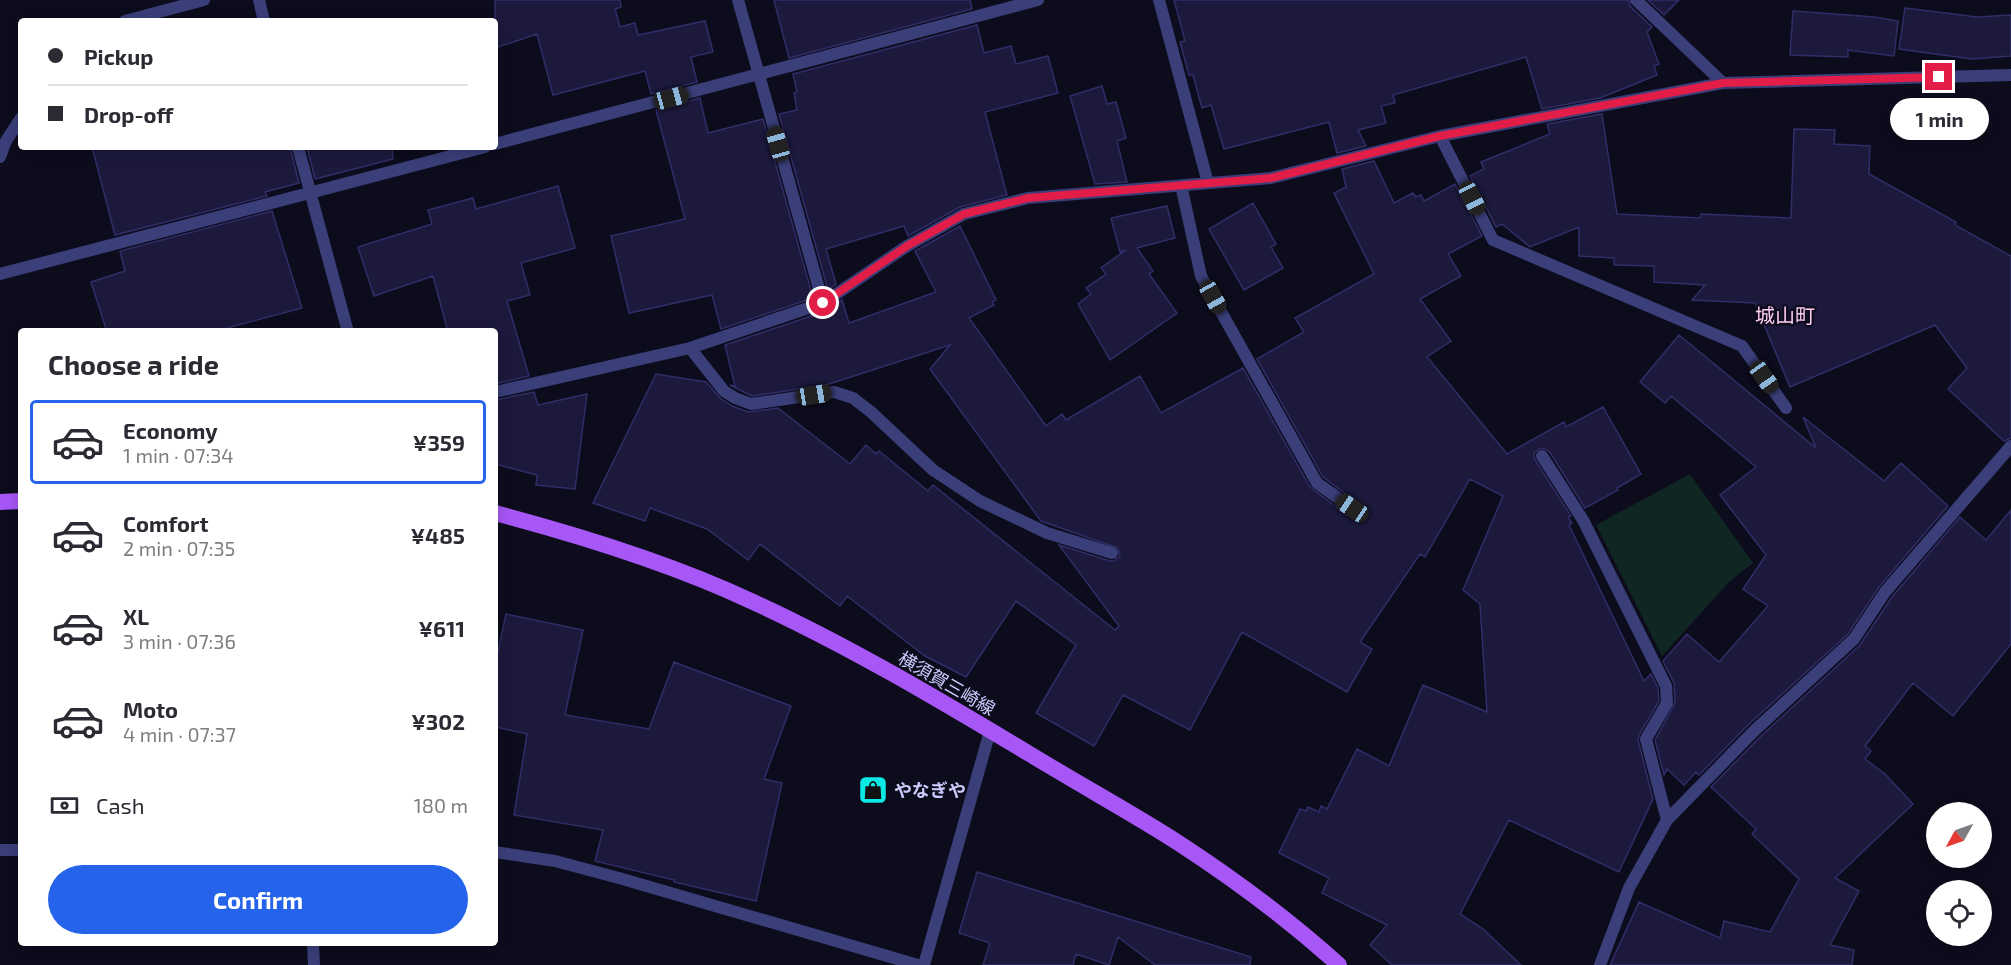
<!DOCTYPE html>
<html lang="en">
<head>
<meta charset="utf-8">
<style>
  body { margin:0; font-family:"Exo 2","Noto Sans JP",sans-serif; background:#f7f7f7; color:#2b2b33; height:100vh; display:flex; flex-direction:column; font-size:22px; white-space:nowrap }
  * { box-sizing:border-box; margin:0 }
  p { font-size:20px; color:#7c7c81 }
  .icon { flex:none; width:33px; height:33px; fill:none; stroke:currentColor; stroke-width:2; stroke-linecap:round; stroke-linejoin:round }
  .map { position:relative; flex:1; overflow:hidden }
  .drawer { position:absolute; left:18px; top:328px; width:480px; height:618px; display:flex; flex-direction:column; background:#fff; border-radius:6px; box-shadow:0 3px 15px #0003 }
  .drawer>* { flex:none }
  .guide { position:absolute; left:18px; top:18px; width:480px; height:132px; border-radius:6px; box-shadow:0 3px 15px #0003; display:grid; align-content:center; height:132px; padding:0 30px; background:#fff }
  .needle { width:39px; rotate:230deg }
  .buttons { position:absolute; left:1926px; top:802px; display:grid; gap:12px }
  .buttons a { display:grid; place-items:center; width:66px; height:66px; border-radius:50%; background:#fff; box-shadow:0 3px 15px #0003; font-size:30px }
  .end { position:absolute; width:27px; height:27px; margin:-14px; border:8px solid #e11d48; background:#fff; box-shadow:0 0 0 3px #fff }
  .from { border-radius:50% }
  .bubble { position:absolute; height:42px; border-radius:21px; background:#fff; box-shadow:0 3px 15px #0003; font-size:20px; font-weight:700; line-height:42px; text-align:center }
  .car { position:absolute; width:18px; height:36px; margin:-18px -9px; border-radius:8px; box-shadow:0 0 4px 2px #0007; background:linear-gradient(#222 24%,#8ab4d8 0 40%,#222 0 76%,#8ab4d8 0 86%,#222 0) }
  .guide b { display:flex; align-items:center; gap:21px; height:57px; font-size:22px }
  .guide b+b { border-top:2px solid #e1e1e2 }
  .guide i { width:15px; height:15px; background:#2b2b33 }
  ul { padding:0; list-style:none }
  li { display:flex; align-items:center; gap:18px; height:84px; margin:0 12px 9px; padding:0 18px; border:3px solid transparent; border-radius:6px }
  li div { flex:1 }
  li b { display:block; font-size:22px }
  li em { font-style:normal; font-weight:700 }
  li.current { border-color:#2563eb }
  li>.icon { width:54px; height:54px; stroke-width:1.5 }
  h2 { padding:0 30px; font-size:27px; line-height:72px }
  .pay { display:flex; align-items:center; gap:15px; height:66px; padding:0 30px; font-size:22px }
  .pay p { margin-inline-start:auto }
  .action { display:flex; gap:12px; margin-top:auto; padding:12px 30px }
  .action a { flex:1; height:69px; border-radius:36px; background:#2563eb; color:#fff; font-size:24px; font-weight:700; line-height:69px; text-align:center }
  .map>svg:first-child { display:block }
  .green { fill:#102623 }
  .building { fill:#1c193d; stroke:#312d68; stroke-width:1.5 }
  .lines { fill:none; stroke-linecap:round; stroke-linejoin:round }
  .service { stroke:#3a3f7a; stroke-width:12 }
  .minor { stroke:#3a3f7a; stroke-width:12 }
  .primary { stroke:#a857f7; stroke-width:16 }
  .route { stroke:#e11d48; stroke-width:8 }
  .labels { text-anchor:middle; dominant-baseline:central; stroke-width:4.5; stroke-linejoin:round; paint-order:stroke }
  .street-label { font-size:18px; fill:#cbcbfd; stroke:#0d0c1d }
  .poi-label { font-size:18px; font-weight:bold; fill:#cbcbfd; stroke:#0d0c1d; text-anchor:start }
  .neighbourhood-label { font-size:20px; fill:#fdcdf1; stroke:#0d0c1d }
</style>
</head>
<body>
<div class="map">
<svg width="2011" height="965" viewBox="0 0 2011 965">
  <rect width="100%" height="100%" fill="#0d0c1d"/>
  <!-- green -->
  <path class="green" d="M1690 474 1753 563 1730 581 1662 656 1596 525Z"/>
  <!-- building -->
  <path class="building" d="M495 0H620L621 7 615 9 620 27 635 23 638 35 705 21 713 52 691 57 697 82 651 94 645 71 553 95 537 34 495 48Z
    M774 0H970L972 9 789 58Z
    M1174 0H1628L1630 6 1652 27 1647 32 1659 64 1654 66 1657 75 1600 98 1542 109 1526 57 1393 95 1395 103 1381 106 1386 123 1358 130 1366 146 1337 153 1329 122 1224 149 1211 105 1202 108 1193 75H1189L1180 42 1185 41Z
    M1648 0H1679L1664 15Z
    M1905 8 1977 17 2011 15V56L1972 59 1899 49Z
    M1793 11 1874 17 1898 21 1894 56 1848 50V57L1790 55Z
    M977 25 984 53 1011 46 1016 64 1048 56 1058 93 985 112 1007 195 960 207 908 236 904 226 826 249 836 284 828 290 779 114 797 110 794 93 797 92 793 74Z
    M1102 86 1107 104 1116 102 1126 138 1117 141 1127 182 1095 184 1070 96Z
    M700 98 708 133 763 119 813 298 721 329 712 295 629 313 611 236 685 219 656 110Z
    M1602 114 1617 214 1700 218 1701 214 1791 218 1794 129 1835 130 1834 144 1870 146 1869 174 1956 222 1955 225 2011 256V438L2004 441 1948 389 1967 368 1935 325 1790 387 1755 303 1692 300 1705 285 1654 282V266L1614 265V258L1579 256V227L1530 247 1502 224 1496 227 1470 176 1484 169 1481 162 1550 134 1547 124Z
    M92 147H290L299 183 265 192 267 196 115 235Z
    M307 147H392L393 159 315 179Z
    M1374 161 1394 203 1413 193 1416 197 1421 195 1424 201 1455 184 1482 236 1448 254 1461 276 1420 299 1451 341 1427 357 1507 454 1564 422 1566 427 1603 407 1641 474 1617 488 1618 490 1585 508 1549 451 1541 448 1534 453 1535 460 1571 516 1568 517 1572 523 1569 525 1644 681 1651 674 1658 688 1659 701 1639 735 1638 740 1653 799 1619 872 1509 820 1460 914 1483 929 1521 965H1392L1370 945 1387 925 1322 893 1329 878 1279 853 1300 809 1306 811 1308 807 1319 812 1321 806 1327 809 1357 749 1389 766 1423 685 1487 712 1480 604 1463 590 1503 496 1470 479 1425 557 1420 554 1360 642 1372 649 1347 692 1242 632 1190 730 1123 695 1094 746 1036 713 1076 645 1016 601 966 677 925 656 847 596 840 606 760 544 748 560 707 529 650 508 645 521 593 503 656 374 706 382 720 398 732 406 748 412 778 408 850 464 866 445 876 454 879 451 928 491 933 485 1115 630 1119 626 1059 545 1110 561H1114L1120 556 1118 548 1041 521 930 369 950 345 826 385 752 396 730 385 735 386 725 345 826 311 842 300 849 323 936 292 915 251 960 226 996 300 992 302 994 305 969 318 1046 426 1062 414 1066 420 1140 376 1161 413 1243 368 1310 487 1347 515 1355 516 1360 509 1359 504 1323 477 1257 359 1304 332 1295 318 1374 274 1334 193 1346 187 1342 169Z
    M558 186 575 248 521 263 530 295 507 301 529 376 495 384V332H448L433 276 374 296 358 247 432 224 428 210 473 198 476 209Z
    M1253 203 1276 244 1271 247 1283 268 1244 290 1209 229Z
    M1167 206 1175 238 1137 248 1153 271 1149 274 1177 313 1110 360 1078 304 1091 294 1086 288 1106 274 1101 268 1126 250 1120 252 1111 218Z
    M272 211 302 308 212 332H107L91 282 125 271 120 251Z
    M1679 335 1816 448 1803 417 1884 481 1901 463 1948 506 1879 587 1848 634 1748 725 1699 775 1696 772 1684 785 1667 769 1664 775 1655 740 1675 703 1674 683 1663 661 1687 634 1719 662 1768 606 1743 589 1766 555 1720 495 1756 467 1671 396 1665 403 1640 382Z
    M534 392 538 405 587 394 575 489 536 485 537 475 495 464V400Z
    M2011 510V644L1953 716 1913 683 1865 746 1871 751 1865 759 1885 774 1913 804 1835 878 1859 891 1830 945 1854 950 1852 965H1610L1639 902 1720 938 1724 921 1770 932 1799 879 1752 834 1756 829 1711 787 1760 737 1860 645 1892 597 1960 517 1986 540Z
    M506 614 583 630 565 715 649 729 674 662 791 706 764 779 782 783 756 901 674 882V880L595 861 603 830 514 815 527 734 495 727V666Z
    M977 872 1251 957 1250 965H1155L1118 937 1109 965 1076 954 1073 965H983L990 943 959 933Z"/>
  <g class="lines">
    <!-- service -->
    <path class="service" d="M1542 456 1583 520 1666 686 1667 703 1646 739 1667 820
      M1600 965 1629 888 1667 820 1754 731 1854 639 1885 592 2011 446"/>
    <!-- minor -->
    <path class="minor" d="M259 0 264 21
      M738 0 823 303
      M1159 0 1208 183
      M1636 0 1723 83
      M125 21 204 0
      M1440 136 1493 240 1742 346 1786 408
      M495 144 1038 0
      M298 147 348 332
      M0 157 6 141 21 118
      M1181 185 1201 276 1317 483 1352 508
      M0 274 485 147
      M690 348 724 391 735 398 751 404 834 392 853 398 871 412 933 470 980 501 1047 533 1112 553
      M495 392 690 348 823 303 907 246 964 214 1028 198 1271 178 1440 136 1723 83 2011 75
      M0 850H21
      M495 852 555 861 619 878 918 965
      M313 944 314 965
      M924 965 990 731"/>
    <!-- primary -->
    <path class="primary" d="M0 502 21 501
      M495 513C582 536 670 563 751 601 854 648 951 707 1048 765 1091 791 1135 815 1177 842 1234 879 1289 920 1339 965"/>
  </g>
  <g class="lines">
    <!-- route -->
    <path class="route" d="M823 303 907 246 964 214 1028 198 1271 178 1440 136 1723 83 1939 77"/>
  </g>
  <!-- icons -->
  <defs>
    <g id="shop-square" transform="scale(1.5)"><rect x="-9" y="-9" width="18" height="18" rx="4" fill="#0be9e4" stroke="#0d0c1d"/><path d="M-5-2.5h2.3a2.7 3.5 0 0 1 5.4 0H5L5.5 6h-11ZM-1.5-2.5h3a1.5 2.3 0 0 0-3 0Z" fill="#111"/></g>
  </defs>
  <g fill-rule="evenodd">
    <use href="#shop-square" x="873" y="790"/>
  </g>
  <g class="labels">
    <!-- street labels -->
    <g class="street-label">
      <text transform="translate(947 683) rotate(30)">横須賀三崎線</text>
    </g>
    <!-- poi labels -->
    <g class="poi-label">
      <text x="894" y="790">やなぎや</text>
    </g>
    <!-- neighbourhood labels -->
    <g class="neighbourhood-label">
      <text x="1785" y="315">城山町</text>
    </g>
  </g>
</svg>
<div class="buttons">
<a><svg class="needle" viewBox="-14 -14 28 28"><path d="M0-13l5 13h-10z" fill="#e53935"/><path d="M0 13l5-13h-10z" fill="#7c7c81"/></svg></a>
<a><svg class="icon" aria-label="locate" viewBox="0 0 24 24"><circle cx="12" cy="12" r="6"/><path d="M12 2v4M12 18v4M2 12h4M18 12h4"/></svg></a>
</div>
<i class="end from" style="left:823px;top:303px"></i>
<i class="end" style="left:1939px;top:77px"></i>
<div class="bubble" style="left:1890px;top:98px;width:99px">1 min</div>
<i class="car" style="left:671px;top:98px;rotate:75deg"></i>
<i class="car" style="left:778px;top:144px;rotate:344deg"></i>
<i class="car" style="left:1472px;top:198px;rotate:153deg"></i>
<i class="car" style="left:1213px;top:297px;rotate:151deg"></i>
<i class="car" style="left:1764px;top:377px;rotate:145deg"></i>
<i class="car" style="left:814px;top:395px;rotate:81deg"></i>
<i class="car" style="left:1352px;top:508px;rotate:304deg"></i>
<div class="guide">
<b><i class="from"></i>Pickup</b>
<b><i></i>Drop-off</b>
</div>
<section class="drawer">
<h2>Choose a ride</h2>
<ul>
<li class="current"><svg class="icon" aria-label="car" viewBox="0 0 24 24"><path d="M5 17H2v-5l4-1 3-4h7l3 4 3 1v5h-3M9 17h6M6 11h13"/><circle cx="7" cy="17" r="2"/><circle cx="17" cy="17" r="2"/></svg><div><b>Economy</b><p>1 min · 07:34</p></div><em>¥359</em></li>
<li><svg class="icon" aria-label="car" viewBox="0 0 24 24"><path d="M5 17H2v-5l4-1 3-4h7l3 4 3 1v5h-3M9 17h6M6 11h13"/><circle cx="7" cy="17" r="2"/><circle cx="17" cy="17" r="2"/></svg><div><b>Comfort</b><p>2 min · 07:35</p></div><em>¥485</em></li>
<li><svg class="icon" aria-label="car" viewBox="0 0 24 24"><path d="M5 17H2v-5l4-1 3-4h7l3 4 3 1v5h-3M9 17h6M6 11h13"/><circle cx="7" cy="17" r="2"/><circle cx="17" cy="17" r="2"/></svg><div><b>XL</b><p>3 min · 07:36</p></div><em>¥611</em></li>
<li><svg class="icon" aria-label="car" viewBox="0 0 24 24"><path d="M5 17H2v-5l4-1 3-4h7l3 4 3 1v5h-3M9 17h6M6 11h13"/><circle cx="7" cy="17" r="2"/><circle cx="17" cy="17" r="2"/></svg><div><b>Moto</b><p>4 min · 07:37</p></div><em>¥302</em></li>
</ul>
<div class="pay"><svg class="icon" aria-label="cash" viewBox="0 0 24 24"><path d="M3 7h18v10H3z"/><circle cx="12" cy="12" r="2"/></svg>Cash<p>180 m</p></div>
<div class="action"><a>Confirm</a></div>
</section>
</div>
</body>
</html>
